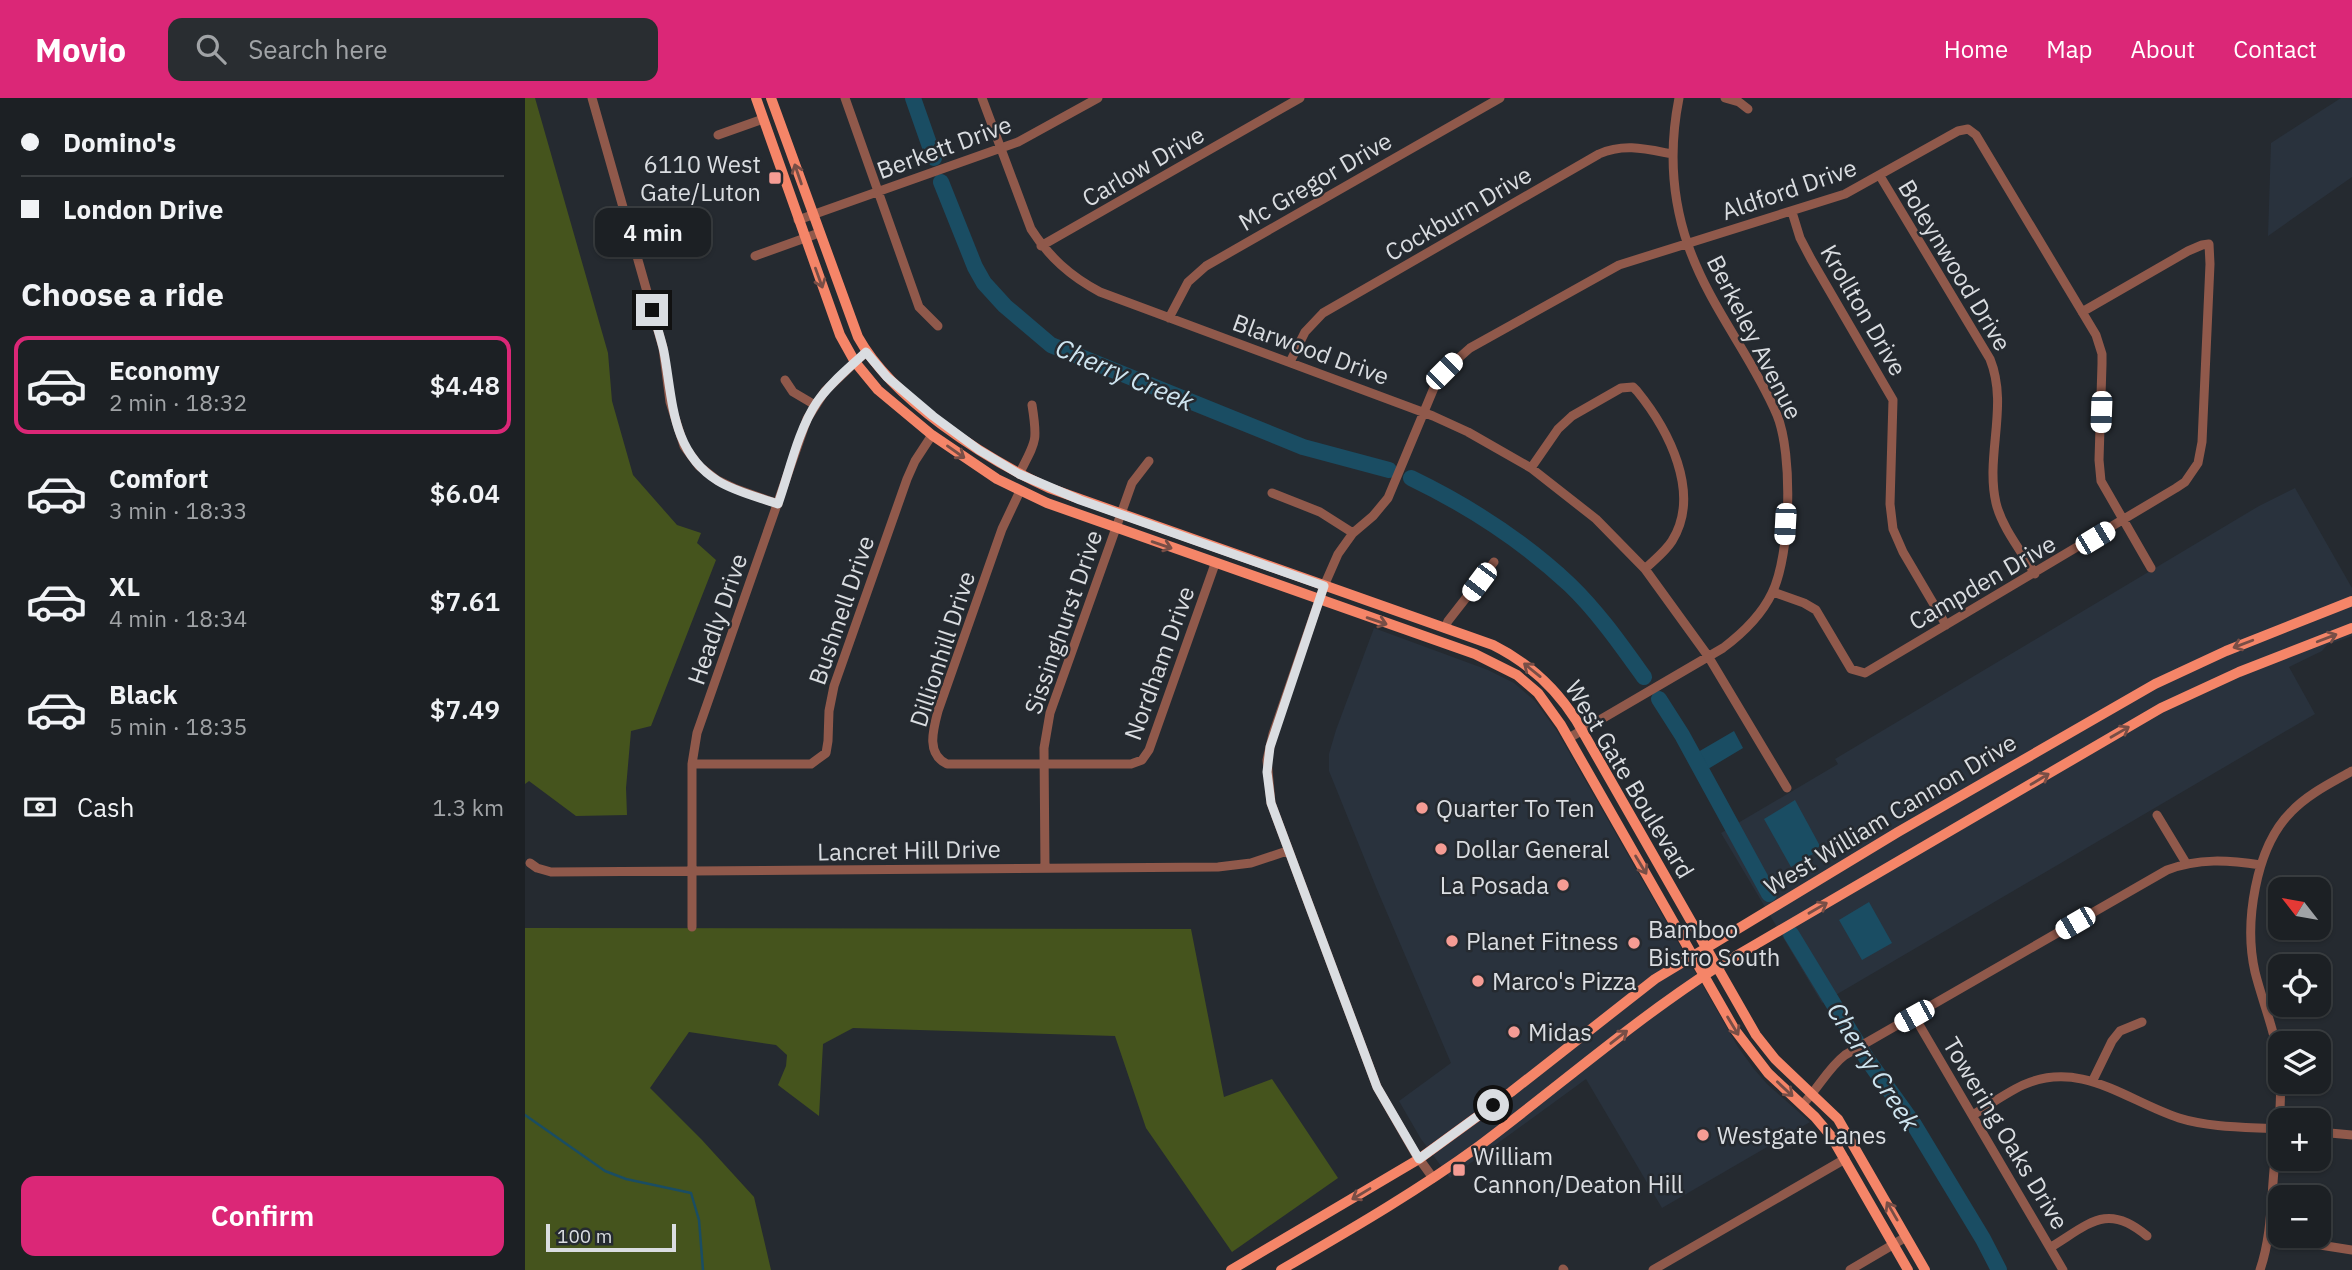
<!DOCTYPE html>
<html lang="en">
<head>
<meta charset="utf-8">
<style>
  body { margin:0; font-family:"IBM Plex Sans",sans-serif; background:#292d31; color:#f1f3f6; height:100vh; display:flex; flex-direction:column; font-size:26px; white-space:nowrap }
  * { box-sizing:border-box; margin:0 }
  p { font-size:23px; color:#a0a3a6 }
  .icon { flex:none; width:38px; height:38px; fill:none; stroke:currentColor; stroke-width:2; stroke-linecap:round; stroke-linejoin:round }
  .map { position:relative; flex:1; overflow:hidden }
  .details { display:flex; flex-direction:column; background:#1c2024; width:525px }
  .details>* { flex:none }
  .top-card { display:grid; align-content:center; height:154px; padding:0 21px; background:#1c2024 }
  .needle { width:46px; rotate:301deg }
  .tools { position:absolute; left:1743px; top:779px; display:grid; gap:14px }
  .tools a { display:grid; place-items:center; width:63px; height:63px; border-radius:14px; background:#1c2024; box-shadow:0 2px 5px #0004,0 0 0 2px #3a3e41; font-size:35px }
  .scale { position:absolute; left:21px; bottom:18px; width:130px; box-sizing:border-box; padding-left:7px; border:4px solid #dadde1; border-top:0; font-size:19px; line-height:24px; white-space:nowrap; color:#dadde1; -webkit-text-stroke:5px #252a30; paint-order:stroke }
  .end { position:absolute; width:32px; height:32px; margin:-16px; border:9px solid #dadde1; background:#111; box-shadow:0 0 0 4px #111 }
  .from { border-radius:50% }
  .bubble { position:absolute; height:49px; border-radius:14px; background:#1c2024; box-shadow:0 2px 5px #0004,0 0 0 2px #3a3e41; font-size:23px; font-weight:600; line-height:49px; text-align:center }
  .car { position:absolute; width:21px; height:42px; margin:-21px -10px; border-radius:9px; box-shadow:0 0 5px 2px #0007; background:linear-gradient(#fff 24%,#345 0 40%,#fff 0 76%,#345 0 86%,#fff 0) }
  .top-card b { display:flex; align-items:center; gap:24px; height:66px; font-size:26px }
  .top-card b+b { border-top:2px solid #3a3e41 }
  .top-card i { width:18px; height:18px; background:#f1f3f6 }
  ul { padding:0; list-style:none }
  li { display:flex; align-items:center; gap:21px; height:98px; margin:0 14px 10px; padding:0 7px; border:4px solid transparent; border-radius:14px }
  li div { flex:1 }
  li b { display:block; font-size:26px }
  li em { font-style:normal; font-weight:600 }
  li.active { border-color:#db2777 }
  li>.icon { width:63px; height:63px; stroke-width:1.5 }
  h2 { padding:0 21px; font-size:32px; line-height:84px }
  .pay { display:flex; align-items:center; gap:18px; height:77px; padding:0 21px; font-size:26px }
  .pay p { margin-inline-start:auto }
  .button { display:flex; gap:14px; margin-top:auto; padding:14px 21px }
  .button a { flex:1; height:80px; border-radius:14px; background:#db2777; color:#fff; font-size:28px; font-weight:600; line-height:80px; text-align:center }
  header { display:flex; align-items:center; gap:42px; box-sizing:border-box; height:98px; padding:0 35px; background:#db2777; color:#fff }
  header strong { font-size:33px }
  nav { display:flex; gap:38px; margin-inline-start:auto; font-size:24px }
  .search { width:490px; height:63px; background:#292d31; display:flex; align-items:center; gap:18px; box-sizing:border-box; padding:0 24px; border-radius:14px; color:#a0a3a6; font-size:26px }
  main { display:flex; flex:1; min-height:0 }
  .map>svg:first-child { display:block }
  .built { fill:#29323d }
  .green { fill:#45541d }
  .water { fill:#1a4d63 }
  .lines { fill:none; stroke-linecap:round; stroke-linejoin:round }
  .stream { stroke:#1a4d63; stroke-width:2.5 }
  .river { stroke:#1a4d63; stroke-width:16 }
  .minor { stroke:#90594b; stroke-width:9 }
  .major { stroke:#f58568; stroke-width:10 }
  .oneway { stroke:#784e46 }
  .route { stroke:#dadde1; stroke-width:9 }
  .poi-dot { fill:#f59c94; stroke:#252a30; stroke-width:2.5 }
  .labels { text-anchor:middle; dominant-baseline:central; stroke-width:5; stroke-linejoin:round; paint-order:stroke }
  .street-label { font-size:24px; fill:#dadde1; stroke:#252a30 }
  .poi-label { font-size:24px; fill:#dadde1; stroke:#252a30; text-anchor:start }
  .water-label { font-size:26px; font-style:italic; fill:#cfe5f0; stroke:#252a30 }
</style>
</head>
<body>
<header>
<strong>Movio</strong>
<div class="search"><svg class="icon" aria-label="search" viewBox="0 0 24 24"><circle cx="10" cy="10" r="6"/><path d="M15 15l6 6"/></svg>Search here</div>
<nav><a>Home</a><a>Map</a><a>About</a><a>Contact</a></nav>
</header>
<main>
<section class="details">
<div class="top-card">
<b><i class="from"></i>Domino's</b>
<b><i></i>London Drive</b>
</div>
<h2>Choose a ride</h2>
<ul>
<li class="active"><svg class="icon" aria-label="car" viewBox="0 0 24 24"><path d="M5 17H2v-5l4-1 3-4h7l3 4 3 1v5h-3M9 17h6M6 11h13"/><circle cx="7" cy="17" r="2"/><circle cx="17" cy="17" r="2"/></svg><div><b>Economy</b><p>2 min · 18:32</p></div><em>$4.48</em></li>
<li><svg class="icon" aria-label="car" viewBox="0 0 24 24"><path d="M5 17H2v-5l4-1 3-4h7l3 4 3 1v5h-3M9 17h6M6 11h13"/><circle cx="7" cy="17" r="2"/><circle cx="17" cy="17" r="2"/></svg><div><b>Comfort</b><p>3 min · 18:33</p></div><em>$6.04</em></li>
<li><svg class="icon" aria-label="car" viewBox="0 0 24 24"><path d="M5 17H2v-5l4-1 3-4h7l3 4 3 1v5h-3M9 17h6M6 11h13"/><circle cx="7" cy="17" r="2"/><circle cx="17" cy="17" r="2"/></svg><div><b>XL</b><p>4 min · 18:34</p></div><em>$7.61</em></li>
<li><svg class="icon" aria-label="car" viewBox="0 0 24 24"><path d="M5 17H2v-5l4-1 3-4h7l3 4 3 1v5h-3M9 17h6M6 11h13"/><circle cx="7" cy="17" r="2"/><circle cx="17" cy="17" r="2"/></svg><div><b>Black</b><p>5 min · 18:35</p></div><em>$7.49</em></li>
</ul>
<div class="pay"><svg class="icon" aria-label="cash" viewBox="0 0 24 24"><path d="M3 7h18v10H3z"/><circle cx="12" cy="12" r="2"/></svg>Cash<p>1.3 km</p></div>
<div class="button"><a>Confirm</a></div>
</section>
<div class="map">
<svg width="1827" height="1172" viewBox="0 0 1827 1172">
  <rect width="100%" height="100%" fill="#252a30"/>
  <!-- built -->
  <path class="built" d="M1816 0H1827V79L1743 138 1746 45Z
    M1770 390 1827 490V538L1802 547 1797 553 1764 569 1790 616 1297 905 1196 735 1313 666 1310 661 1734 408Z
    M849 530 963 572 989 585 1010 603 1032 633 1213 949 1229 971 1242 986 1285 1024 1137 1110 1061 981 925 1080 896 1041 874 1003 926 965 851 789 804 673V656L811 632Z"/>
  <!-- green -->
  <path class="green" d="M0 0H10L83 255 87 303 108 377 152 427 176 435 172 445 191 462 126 628 106 633 101 690 102 717 51 718 4 683 0 686Z
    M0 830 666 831 699 999 747 981 813 1080 707 1154 621 1030 590 938 328 930 298 946 294 1018 253 987 261 968 262 957 251 947 164 934 125 990 177 1042 229 1099 246 1172H0Z"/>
  <!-- water -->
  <path class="water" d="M1209 633 1218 650 1183 671 1173 654Z
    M1270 702 1295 748 1287 753 1288 756 1266 769 1239 721Z
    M1344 804 1367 845 1337 862 1314 822Z"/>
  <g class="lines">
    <!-- stream -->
    <path class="stream" d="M0 1017 80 1073 101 1081 166 1095 174 1122 178 1172"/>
    <!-- river -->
    <path class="river" d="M388 0 409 60
      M416 84 450 169 459 185 480 208 526 247 778 349 864 372
      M886 380C944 408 998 443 1045 487 1073 514 1096 547 1119 579
      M1134 601 1157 637 1244 796
      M1266 836 1342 961 1388 1025 1458 1141 1474 1172"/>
    <!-- minor -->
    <path class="minor" d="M67 0 138 250 145 304 159 348 174 368 192 382 211 391 253 406
      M320 0 394 209 413 228
      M457 0 506 131C524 159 545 178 575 194L908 318 943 334 1006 370 1071 421 1120 471 1183 558 1262 690
      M1200 0 1214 4 1223 11
      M193 37 238 21
      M1355 78 1465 261C1484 308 1460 357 1471 405 1477 430 1497 454 1510 476
      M1267 114 1275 140 1286 161 1368 302 1365 406 1368 431 1378 454 1421 527
      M273 122 493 44 573 0
      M516 148 775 0
      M230 158 294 135
      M644 220 663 184 681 168 975 0
      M765 264 780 234 798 215 1074 56C1099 45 1121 51 1147 56
      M260 282 268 294 290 307
      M1006 370 1033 331 1047 318 1096 290 1108 289 1112 293C1143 331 1177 395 1147 443 1140 454 1129 462 1120 471
      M494 376C511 343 513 344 507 307
      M495 393 477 431 413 613C408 632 401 656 422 666H606L617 662 624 652 690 466
      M747 395 795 414 828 435
      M1248 494 1279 505 1291 512 1326 571 1340 575 1651 390 1660 384 1673 365 1677 344 1685 166 1684 146 1677 147 1663 153 1557 214
      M920 530 923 523 969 464
      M1044 640 1198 550C1218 535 1236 518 1247 495 1266 456 1268 356 1252 317 1227 258 1185 210 1163 147 1146 98 1144 50 1154 0
      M167 666H286L301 655 303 643 304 613 309 588 382 381 390 363 407 337
      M1632 717 1661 765
      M5 765 12 770 26 774 693 769 726 765 762 753
      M520 770 519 650 525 615 607 385 624 363
      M167 829V666L172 635 282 321 300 293 341 254
      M1389 918 1538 1172
      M1568 982 1587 943 1595 933 1617 924
      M1277 1007C1293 991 1303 970 1320 957L1642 772C1674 760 1703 762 1736 767
      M1448 1017C1464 1007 1481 995 1498 987 1556 961 1602 1003 1654 1020 1686 1030 1723 1029 1755 1031
      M1794 1034 1827 1037
      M908 1080 890 1055 852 989 746 705 742 662 748 636 799 488 813 456 828 435 848 418 863 400 911 285 919 273 945 250 1094 167 1320 96 1433 33 1443 31 1451 37 1571 237 1577 256V266L1574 362 1576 383 1626 470
      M1744 1139 1827 1152
      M1526 1149C1564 1126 1582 1104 1622 1138
      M1038 1171 1039 1172
      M1128 1172 1320 1061
      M1325 1172 1381 1139
      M1735 1172C1746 1140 1746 1106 1749 1072 1753 1034 1759 995 1753 956 1748 928 1737 902 1730 874 1719 826 1730 750 1766 714 1783 696 1806 685 1827 673"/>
    <!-- major -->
    <path class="major" d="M231 0 315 237 330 264 353 292 407 337 472 381 522 405 950 556 992 577 1013 595 1036 627 1210 932 1243 975 1290 1019 1306 1038 1383 1172
      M246 0 333 239C368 302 459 360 524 390L968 547C1004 565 1030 589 1051 622L1231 937 1250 961 1313 1021 1400 1172
      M706 1172 894 1061 986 994 1130 881 1373 734 1630 586 1701 553 1827 503
      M756 1172C823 1133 891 1094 954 1048 1034 988 1108 923 1192 869L1636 610 1714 574 1827 530"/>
  </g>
  <!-- one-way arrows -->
  <defs><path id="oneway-shaft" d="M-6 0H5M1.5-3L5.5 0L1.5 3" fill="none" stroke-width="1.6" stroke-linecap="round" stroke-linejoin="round" transform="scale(1.75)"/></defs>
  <g class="oneway">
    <use href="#oneway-shaft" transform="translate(273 76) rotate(-109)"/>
    <use href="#oneway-shaft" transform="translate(294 180) rotate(70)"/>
    <use href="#oneway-shaft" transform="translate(431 354) rotate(35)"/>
    <use href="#oneway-shaft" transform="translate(637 447) rotate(19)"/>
    <use href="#oneway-shaft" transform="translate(852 523) rotate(19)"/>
    <use href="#oneway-shaft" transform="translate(1802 540) rotate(-21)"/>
    <use href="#oneway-shaft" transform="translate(1718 546) rotate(159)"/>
    <use href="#oneway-shaft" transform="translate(1007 572) rotate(-141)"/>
    <use href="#oneway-shaft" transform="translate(1595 634) rotate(-30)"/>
    <use href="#oneway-shaft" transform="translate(1515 681) rotate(-31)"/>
    <use href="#oneway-shaft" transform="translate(1116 767) rotate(59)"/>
    <use href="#oneway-shaft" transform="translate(1293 810) rotate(-30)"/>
    <use href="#oneway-shaft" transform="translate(1208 928) rotate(59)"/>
    <use href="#oneway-shaft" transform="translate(1094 939) rotate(-38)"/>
    <use href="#oneway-shaft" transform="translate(1260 991) rotate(43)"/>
    <use href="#oneway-shaft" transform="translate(836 1096) rotate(149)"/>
    <use href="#oneway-shaft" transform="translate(1367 1113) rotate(-120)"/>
  </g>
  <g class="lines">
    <!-- route -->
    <path class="route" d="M127 212C131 226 136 240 139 254 148 302 146 354 193 383 211 394 233 399 253 406 264 375 273 332 292 304 305 285 324 270 341 254L362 279 408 318 454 352 494 376 555 402 799 488 745 649 742 674 746 705 852 989 894 1061 968 1007"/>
  </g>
  <!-- markers -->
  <g class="poi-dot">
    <rect x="243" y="73" width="14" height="14" rx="3.5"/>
    <circle cx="897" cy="710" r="7"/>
    <circle cx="916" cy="751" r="7"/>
    <circle cx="1038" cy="787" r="7"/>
    <circle cx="927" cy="843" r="7"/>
    <circle cx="1109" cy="845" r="7"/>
    <circle cx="953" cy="883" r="7"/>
    <circle cx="989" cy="934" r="7"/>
    <circle cx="1178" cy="1037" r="7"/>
    <rect x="927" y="1065" width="14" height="14" rx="3.5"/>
  </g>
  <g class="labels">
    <!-- street labels -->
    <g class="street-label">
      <text transform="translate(419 49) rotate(-20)">Berkett Drive</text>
      <text transform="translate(618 68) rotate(-30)">Carlow Drive</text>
      <text transform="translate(790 83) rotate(-30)">Mc Gregor Drive</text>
      <text transform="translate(1264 91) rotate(-19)">Aldford Drive</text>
      <text transform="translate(933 115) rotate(-30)">Cockburn Drive</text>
      <text transform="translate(1430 167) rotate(59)">Boleynwood Drive</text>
      <text transform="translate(1339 212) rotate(60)">Krollton Drive</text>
      <text transform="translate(1230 239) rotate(63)">Berkeley Avenue</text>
      <text transform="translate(786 251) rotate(20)">Blarwood Drive</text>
      <text transform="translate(1457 484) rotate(-30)">Campden Drive</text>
      <text transform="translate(316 512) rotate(-71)">Bushnell Drive</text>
      <text transform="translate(192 521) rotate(-71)">Headly Drive</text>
      <text transform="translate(538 524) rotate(-71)">Sissinghurst Drive</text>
      <text transform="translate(417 551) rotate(-72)">Dillionhill Drive</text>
      <text transform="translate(634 565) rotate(-70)">Nordham Drive</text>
      <text transform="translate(1105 681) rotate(59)">West Gate Boulevard</text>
      <text transform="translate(1365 716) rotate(-31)">West William Cannon Drive</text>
      <text transform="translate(384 752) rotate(-1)">Lancret Hill Drive</text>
      <text transform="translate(1481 1035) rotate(59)">Towering Oaks Drive</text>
    </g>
    <!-- poi labels -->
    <g class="poi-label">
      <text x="236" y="66" text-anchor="end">6110 West<tspan x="236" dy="28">Gate/Luton</tspan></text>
      <text x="911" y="710">Quarter To Ten</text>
      <text x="930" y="751">Dollar General</text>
      <text x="1024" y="787" text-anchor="end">La Posada</text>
      <text x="1123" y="831">Bamboo<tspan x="1123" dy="28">Bistro South</tspan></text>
      <text x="941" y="843">Planet Fitness</text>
      <text x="967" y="883">Marco's Pizza</text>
      <text x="1003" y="934">Midas</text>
      <text x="1192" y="1037">Westgate Lanes</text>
      <text x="948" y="1058">William<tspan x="948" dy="28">Cannon/Deaton Hill</tspan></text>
    </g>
    <!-- water labels -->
    <g class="water-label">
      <text transform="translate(600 276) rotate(23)">Cherry Creek</text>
      <text transform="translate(1349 968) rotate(57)">Cherry Creek</text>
    </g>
  </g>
</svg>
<div class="tools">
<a><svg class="needle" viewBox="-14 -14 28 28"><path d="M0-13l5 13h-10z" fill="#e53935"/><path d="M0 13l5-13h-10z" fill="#a0a3a6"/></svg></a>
<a><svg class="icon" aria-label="locate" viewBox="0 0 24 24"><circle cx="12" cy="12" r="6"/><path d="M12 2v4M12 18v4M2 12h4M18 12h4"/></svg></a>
<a><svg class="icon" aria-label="layers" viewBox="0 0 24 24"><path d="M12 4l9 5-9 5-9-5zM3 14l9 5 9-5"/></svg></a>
<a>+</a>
<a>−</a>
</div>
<div class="scale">100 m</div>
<i class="end from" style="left:968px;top:1007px"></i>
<i class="end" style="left:127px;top:212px"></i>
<div class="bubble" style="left:70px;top:110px;width:116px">4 min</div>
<i class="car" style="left:919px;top:273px;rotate:45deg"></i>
<i class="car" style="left:1576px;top:314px;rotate:182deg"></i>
<i class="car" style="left:1260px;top:426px;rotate:183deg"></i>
<i class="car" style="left:1570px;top:440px;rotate:59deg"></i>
<i class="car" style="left:954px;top:484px;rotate:217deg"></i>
<i class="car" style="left:1550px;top:825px;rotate:240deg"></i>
<i class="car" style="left:1389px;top:918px;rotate:241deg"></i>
</div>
</main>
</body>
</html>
